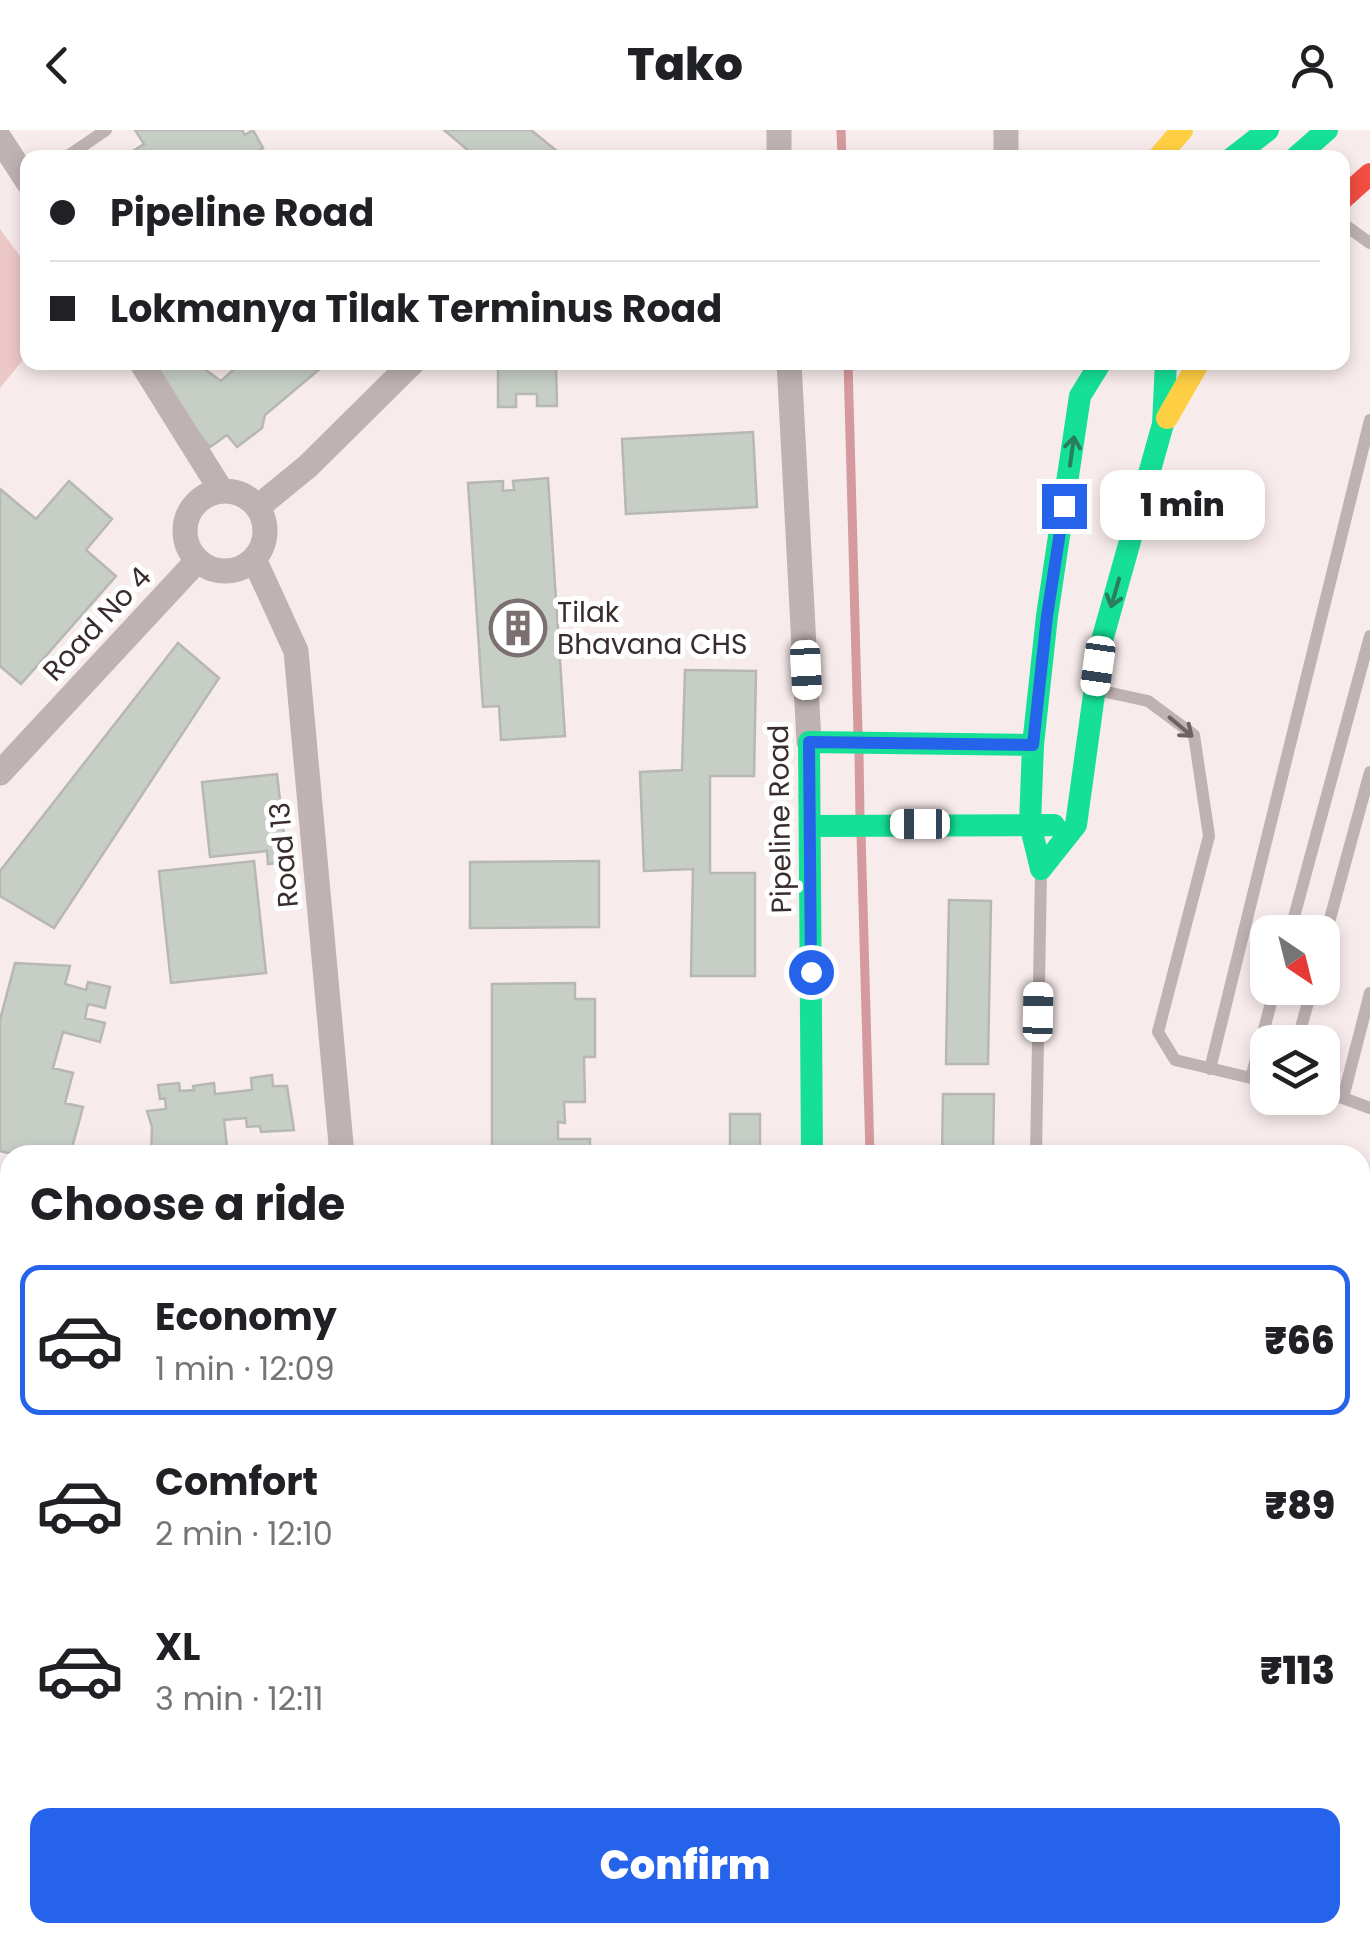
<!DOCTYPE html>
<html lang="en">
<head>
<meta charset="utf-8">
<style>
  body { margin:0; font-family:Poppins,sans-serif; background:#f6f6f6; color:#202124; height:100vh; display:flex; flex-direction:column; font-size:38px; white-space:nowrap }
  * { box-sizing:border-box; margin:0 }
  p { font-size:32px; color:#757577 }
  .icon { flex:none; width:55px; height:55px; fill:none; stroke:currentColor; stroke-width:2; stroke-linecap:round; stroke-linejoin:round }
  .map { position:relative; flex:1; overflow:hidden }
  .panel { position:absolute; left:0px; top:1015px; width:1370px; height:798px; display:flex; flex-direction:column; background:#fff; border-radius:30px 30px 0 0; box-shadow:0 5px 15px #0003 }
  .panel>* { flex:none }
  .guide { position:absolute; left:20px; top:20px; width:1330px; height:220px; border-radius:20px; box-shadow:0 5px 15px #0003; display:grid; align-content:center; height:220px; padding:0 30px; background:#fff }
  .needle { width:65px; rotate:145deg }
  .fabs { position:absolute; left:1250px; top:785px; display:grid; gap:20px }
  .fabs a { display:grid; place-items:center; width:90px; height:90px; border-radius:20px; background:#fff; box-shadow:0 5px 15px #0003; font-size:50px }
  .end { position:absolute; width:45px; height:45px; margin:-22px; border:12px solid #2563eb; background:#fff; box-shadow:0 0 0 5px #fff }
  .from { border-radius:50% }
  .bubble { position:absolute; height:70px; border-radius:20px; background:#fff; box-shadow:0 5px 15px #0003; font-size:32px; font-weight:800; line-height:70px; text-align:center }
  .car { position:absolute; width:30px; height:60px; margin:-30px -15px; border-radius:12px; box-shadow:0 0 8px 2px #0007; background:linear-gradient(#fff 24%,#345 0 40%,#fff 0 76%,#345 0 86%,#fff 0) }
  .guide b { display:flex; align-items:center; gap:35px; height:95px; font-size:38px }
  .guide b+b { border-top:2px solid #e0e0e0 }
  .guide i { width:25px; height:25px; background:#202124 }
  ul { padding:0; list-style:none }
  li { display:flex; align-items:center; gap:30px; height:150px; margin:0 20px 15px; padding:0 10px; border:5px solid transparent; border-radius:20px }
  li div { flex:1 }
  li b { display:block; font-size:38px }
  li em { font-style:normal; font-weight:800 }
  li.on { border-color:#2563eb }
  li>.icon { width:90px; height:90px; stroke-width:1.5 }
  h2 { padding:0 30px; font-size:45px; line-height:120px }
  .action { display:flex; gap:20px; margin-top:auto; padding:20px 30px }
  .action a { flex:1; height:115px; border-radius:20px; background:#2563eb; color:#fff; font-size:40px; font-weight:800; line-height:115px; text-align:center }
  header { display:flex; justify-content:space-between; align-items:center; height:130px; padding:0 30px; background:#fff; font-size:45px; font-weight:800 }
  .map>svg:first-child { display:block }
  .green { fill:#edc8c9 }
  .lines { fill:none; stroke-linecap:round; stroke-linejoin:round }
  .stream { stroke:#d59a9d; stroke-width:9 }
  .building { fill:#c6cec6; stroke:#b7b7b3; stroke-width:2.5 }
  .lane { stroke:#bfb2b2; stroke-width:12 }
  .street { stroke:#bfb2b2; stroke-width:25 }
  .fast { stroke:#16e098; stroke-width:22 }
  .slow { stroke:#ffcf43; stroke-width:22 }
  .jam { stroke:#f24e42; stroke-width:22 }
  .oneway { stroke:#2a7d5d }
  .oneway2 { stroke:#6f6262 }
  .route { stroke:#2563eb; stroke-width:12 }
  .labels { text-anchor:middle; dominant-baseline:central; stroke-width:10; stroke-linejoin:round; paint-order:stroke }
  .poi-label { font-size:28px; fill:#3a2c2c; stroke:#fff; text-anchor:start }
  .street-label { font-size:28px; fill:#3a2c2c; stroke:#fff }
</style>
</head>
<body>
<header><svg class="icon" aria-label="back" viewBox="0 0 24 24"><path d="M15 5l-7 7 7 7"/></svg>Tako<svg class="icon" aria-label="person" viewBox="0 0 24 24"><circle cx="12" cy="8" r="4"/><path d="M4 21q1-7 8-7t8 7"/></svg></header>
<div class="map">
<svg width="1370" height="1811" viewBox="0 0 1370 1811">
  <rect width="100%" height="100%" fill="#f8ebeb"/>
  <!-- green -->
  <path class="green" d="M0 99 28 137 27 225 0 258Z"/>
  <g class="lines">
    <!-- stream -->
    <path class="stream" d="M841 0 842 28
      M848 232 858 602
      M859 623 860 687
      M861 703 870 1025
      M891 1802V1811"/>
  </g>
  <!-- building -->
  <path class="building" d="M135 0H242L245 5 253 0 263 18 248 28H122L144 14Z
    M444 0H531L563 26 477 28Z
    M147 232H199L203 238 221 251 242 232H328L265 285 262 298 237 317 227 305 210 317 183 285Z
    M498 232 556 234 557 276H537V264H516V277H498Z
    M753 302 757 377 626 384 622 309Z
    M548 348 565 606 501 610 499 576 483 577 468 353 503 351V361L514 360 513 351Z
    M69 351 112 389 86 420 116 446 21 554 0 536V359L36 389Z
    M178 513 219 548 54 798 0 766V741Z
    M685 540 756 541 754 646H710V743H755V846H691L693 739 644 741 640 642 682 640Z
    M277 644 287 732 268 734 267 721 210 727 202 652Z
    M254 731 266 843 171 853 159 741Z
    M599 731V797L470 798V732Z
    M949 770 991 771 988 934H946Z
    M15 833 70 836 65 854 86 860 88 852 110 857 105 878 88 874 85 888 105 893 100 912 63 902 53 938 73 943 65 973 83 977 70 1025H16L0 1021V890Z
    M575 853V869H595V927H584L585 972H564L565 993 558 992V1009H590V1025H492V854Z
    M272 945 273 956H287L294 1000 261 1002 260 996 247 997 246 988 224 990 227 1017 196 1021 197 1025H151L152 997 147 981 166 979 165 968 160 969 158 955 179 953 180 961 194 960 193 956 214 953 215 964 252 960 251 948Z
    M943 964H994L993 1025H942Z
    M730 984H760V1025H730Z
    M0 1117 7 1118 5 1127 10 1131V1257L1 1262Z
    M10 1353V1430L0 1420V1362Z
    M0 1504H5V1520H10V1648L0 1647Z
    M0 1712 7 1714 10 1733V1802H26L27 1811H0Z
    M79 1802H124L117 1808 120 1811H86Z
    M517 1802H603V1804H597V1811H521Z"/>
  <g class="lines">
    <!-- lane -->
    <path class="lane" d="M65 28 106 0
      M1342 93 1370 113
      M1097 560 1148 571 1194 605 1209 706 1158 902 1175 930 1268 952
      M1290 802 1370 506
      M1322 818 1370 642
      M1297 912 1312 858
      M1210 939 1370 290
      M1251 948 1275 858
      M1322 964 1343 968 1370 978
      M1343 968 1370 863
      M1036 1025 1041 741
      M0 1054H10
      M644 1802V1811
      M1034 1802V1811"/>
    <!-- street -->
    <path class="street" d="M779 0V28
      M1006 0V28
      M0 9 28 52
      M141 232 221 360
      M789 232 809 612
      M185 401a40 40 0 1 1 80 0a40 40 0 1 1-80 0Z
      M258 377 308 336 413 232
      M254 429 296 521 342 1025
      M0 643 197 431
      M0 1673 10 1670
      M406 1802V1811
      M510 1802V1811
      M614 1802V1811"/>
    <!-- fast -->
    <path class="fast" d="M1232 28 1268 0
      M1295 28 1327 0
      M810 696 1054 695
      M1041 739 1076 695 1101 514 1163 294 1166 232
      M1041 739 1030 694 1033 615 1047 486 1080 266 1101 232
      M812 1025 809 612 1033 615
      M818 1802V1811"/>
    <!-- slow -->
    <path class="slow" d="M1158 28 1182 0
      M1167 288 1199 232"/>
    <!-- jam -->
    <path class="jam" d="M1342 69 1370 44"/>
  </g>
  <!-- one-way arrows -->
  <defs><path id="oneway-shaft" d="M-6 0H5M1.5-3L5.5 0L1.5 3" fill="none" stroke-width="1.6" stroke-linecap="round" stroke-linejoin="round" transform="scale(2.5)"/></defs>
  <g class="oneway">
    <use href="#oneway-shaft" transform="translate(1072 321) rotate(-82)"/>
    <use href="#oneway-shaft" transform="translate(1115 463) rotate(106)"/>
  </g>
  <use class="oneway2" href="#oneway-shaft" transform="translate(1181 597) rotate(40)"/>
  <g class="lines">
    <!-- route -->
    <path class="route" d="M811 842 809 612 1033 615 1047 486 1064 376"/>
  </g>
  <!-- icons -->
  <defs>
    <g id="building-ring" transform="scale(2.875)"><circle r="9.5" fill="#fff" stroke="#7c6f6f" stroke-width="1.5"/><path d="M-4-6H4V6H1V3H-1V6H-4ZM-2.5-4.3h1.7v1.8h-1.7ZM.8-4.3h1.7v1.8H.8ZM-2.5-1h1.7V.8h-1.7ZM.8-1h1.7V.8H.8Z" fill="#7c6f6f"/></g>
  </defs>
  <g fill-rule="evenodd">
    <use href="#building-ring" x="518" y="498"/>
  </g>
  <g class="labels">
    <!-- poi labels -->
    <g class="poi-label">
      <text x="557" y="482">Tilak<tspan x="557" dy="32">Bhavana CHS</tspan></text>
    </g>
    <!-- street labels -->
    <g class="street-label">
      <text transform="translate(97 494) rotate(-47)">Road No 4</text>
      <text transform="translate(780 689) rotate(-91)">Pipeline Road</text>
      <text transform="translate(284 725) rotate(-95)">Road 13</text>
    </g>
  </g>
</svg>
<div class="fabs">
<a><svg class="needle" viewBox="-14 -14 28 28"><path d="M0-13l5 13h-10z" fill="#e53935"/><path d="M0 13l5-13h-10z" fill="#757577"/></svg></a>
<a><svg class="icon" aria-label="layers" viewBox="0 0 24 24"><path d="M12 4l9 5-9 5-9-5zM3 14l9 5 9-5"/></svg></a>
</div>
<i class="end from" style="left:811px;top:842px"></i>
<i class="end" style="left:1064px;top:376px"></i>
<div class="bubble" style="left:1100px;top:340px;width:165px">1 min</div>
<i class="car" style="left:1098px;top:536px;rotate:188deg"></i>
<i class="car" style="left:806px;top:540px;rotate:177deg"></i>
<i class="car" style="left:920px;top:694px;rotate:270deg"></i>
<i class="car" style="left:1038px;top:882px;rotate:1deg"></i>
<div class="guide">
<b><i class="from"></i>Pipeline Road</b>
<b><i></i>Lokmanya Tilak Terminus Road</b>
</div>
<section class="panel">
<h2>Choose a ride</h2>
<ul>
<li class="on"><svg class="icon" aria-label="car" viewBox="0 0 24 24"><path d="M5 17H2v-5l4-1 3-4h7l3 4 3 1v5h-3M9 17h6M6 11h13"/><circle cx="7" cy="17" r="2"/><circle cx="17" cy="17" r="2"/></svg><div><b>Economy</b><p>1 min · 12:09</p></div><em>₹66</em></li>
<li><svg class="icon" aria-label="car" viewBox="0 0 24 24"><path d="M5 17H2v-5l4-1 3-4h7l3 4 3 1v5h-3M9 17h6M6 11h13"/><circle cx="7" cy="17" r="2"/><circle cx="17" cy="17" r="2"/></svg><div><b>Comfort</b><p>2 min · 12:10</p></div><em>₹89</em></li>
<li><svg class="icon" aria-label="car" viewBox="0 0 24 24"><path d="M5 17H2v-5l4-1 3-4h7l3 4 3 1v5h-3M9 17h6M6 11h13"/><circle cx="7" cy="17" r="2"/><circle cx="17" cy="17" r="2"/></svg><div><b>XL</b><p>3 min · 12:11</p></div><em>₹113</em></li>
</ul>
<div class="action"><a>Confirm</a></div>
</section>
</div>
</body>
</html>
